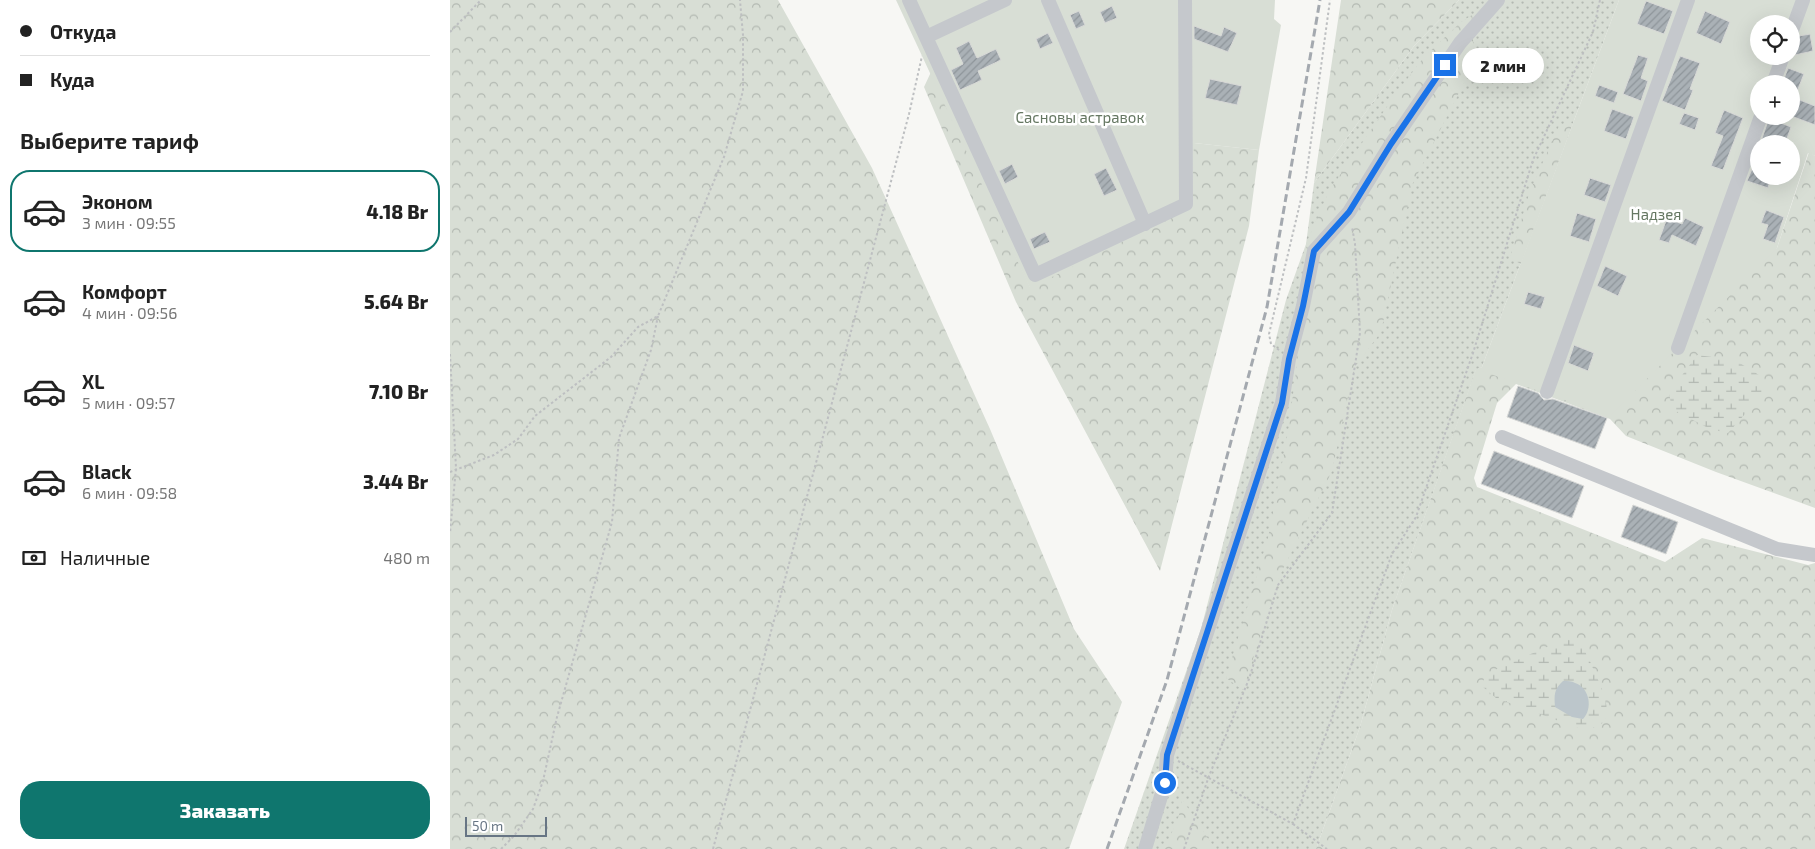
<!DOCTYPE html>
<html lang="ru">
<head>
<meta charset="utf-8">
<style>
  body { margin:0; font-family:"Exo 2",sans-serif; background:#f6f6f6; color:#222; height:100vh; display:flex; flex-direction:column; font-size:19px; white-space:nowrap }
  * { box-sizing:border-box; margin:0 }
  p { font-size:16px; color:#767676 }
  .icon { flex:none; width:28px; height:28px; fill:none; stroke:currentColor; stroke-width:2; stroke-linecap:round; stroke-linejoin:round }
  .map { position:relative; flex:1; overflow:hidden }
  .details { display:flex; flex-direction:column; background:#fff; width:450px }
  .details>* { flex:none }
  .guide { display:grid; align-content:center; height:110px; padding:0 20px; background:#fff }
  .tools { position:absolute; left:1300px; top:15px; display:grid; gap:10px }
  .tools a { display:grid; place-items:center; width:50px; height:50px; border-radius:50%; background:#fff; box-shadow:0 5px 20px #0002; font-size:25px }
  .scale { position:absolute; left:15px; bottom:12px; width:82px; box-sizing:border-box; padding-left:5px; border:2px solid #677584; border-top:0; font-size:14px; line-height:18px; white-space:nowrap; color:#677584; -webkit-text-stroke:4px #fff; paint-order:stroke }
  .end { position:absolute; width:22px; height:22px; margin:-11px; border:6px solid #1a73e8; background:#fff; box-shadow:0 0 0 2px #fff }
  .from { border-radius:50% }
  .bubble { position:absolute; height:35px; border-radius:18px; background:#fff; box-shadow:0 5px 20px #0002; font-size:16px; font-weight:800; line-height:35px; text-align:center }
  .guide b { display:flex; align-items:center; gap:18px; height:48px; font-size:19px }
  .guide b+b { border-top:1px solid #e0e0e0 }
  .guide i { width:12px; height:12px; background:#222 }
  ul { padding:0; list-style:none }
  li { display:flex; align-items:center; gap:15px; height:82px; margin:0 10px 8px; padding:0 10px; border:2px solid transparent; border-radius:20px }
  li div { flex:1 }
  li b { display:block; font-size:19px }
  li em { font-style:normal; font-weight:800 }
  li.selected { border-color:#0f766e }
  li>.icon { width:45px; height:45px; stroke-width:1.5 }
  h2 { padding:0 20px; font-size:22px; line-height:60px }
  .pay { display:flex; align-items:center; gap:12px; height:55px; padding:0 20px; font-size:19px }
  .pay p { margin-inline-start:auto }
  .button { display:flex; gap:10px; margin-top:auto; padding:10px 20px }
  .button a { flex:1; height:58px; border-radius:20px; background:#0f766e; color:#fff; font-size:20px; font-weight:800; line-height:58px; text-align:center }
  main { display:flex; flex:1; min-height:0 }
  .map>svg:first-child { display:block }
  .grass { fill:url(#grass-dots) }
  .forest { fill:url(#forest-crowns) }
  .wetland { fill:url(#wetland-marsh) }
  .green { fill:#d8ded5; fill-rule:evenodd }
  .water { fill:#bcc6cb }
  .building { fill:url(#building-hatch); stroke:#d8d9d7 }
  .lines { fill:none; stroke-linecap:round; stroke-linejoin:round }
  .path { stroke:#bdbfc1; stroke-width:2; stroke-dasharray:2.5 2.5; stroke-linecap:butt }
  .minor { stroke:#c5c8cc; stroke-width:14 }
  .rail { stroke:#a4a9af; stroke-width:3; stroke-dasharray:8 4; stroke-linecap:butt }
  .route { stroke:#1a73e8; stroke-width:6 }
  .labels { text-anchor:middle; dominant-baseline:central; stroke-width:5; stroke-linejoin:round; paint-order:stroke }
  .park-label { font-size:15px; fill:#657762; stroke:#fff }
</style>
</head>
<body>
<main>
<section class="details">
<div class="guide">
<b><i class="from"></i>Откуда</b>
<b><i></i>Куда</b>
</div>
<h2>Выберите тариф</h2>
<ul>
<li class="selected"><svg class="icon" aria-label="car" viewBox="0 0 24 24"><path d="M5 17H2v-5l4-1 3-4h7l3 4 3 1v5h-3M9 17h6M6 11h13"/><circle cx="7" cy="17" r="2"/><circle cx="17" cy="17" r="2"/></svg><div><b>Эконом</b><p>3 мин · 09:55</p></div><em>4.18 Br</em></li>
<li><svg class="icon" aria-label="car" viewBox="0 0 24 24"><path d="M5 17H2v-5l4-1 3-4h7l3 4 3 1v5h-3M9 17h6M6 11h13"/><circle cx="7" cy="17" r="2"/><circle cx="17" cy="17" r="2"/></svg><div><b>Комфорт</b><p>4 мин · 09:56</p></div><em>5.64 Br</em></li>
<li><svg class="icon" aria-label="car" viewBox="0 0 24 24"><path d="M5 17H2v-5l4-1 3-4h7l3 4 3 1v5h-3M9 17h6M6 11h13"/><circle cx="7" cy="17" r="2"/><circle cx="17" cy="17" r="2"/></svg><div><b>XL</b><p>5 мин · 09:57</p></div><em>7.10 Br</em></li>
<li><svg class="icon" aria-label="car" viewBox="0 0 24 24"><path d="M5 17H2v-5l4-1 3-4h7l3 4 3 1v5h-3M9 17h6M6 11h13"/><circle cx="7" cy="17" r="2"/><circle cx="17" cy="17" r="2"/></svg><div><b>Black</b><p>6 мин · 09:58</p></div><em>3.44 Br</em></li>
</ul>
<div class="pay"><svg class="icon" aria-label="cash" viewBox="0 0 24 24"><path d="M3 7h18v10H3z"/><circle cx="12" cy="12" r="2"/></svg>Наличные<p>480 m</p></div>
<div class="button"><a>Заказать</a></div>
</section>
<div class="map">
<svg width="1365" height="849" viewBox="0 0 1365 849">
  <defs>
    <pattern id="grass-dots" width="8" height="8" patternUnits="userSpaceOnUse" patternTransform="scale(1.25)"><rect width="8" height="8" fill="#d8ded5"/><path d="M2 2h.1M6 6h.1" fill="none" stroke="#b3b9b2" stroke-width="1.8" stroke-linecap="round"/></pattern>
    <pattern id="forest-crowns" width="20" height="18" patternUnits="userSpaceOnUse" patternTransform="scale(1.25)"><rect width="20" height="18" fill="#d8ded5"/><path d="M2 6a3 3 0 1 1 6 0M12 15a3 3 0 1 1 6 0" fill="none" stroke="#b3b9b2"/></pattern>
    <pattern id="wetland-marsh" width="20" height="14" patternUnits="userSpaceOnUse" patternTransform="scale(1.25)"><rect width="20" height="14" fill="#d8ded5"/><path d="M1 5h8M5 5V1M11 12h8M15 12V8" fill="none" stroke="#b3b9b2"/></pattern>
    <pattern id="building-hatch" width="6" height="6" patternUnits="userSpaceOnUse" patternTransform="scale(1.25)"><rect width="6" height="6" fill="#aab1b6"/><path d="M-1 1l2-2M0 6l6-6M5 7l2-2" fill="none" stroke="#8e959a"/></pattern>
  </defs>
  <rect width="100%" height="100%" fill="#f7f7f4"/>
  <!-- grass -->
  <path class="grass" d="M1009 0H1169L1032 367 1026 370 942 610 910 727 866 849H674L751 629 836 300 856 244 864 183 964 46Z"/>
  <!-- forest -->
  <path class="forest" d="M0 0H328L422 168 540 429 624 629 672 702 619 849H0Z
    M891 0H1009L964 46 864 183Z
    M1022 15 1025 33 1017 77 962 185 931 332 904 368 882 471 830 575 793 690 776 678 818 538 839 426 848 355 866 269 856 244 879 191 945 95 974 57 1011 22Z
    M481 72 580 287 744 143 809 150 799 226 710 571 566 302 474 87Z
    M1123 123 1071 264 1060 258 1080 191 1109 126Z
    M1359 152 1365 156V508L1266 472 1176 436 1160 419 1066 384 1047 403 1024 478 1027 487 1215 562 1252 538 1358 565 1365 563V849H866L910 727 942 610 1026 369 1032 367V371L1327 248Z
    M732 799 765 849H715L729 815Z"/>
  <!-- wetland -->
  <path class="wetland" d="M1247 355 1285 360 1312 377V395L1278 433 1260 429 1222 409 1219 393Z
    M1115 639C1121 640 1125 642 1130 645 1137 652 1141 664 1145 673 1156 696 1171 733 1128 728L1046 698 1033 687 1034 677 1038 673Z"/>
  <!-- green -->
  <path class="green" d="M446 0H825L824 19 831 25 809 150 744 143 742 207 580 288Z
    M1169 0H1365V156L1358 153 1327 248 1160 416 1032 371V367ZM1309 24H1341V56H1309ZM1309 84H1341V116H1309ZM1309 144H1341V176H1309Z"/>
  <!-- water -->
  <path class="water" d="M1113 681C1117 681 1122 681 1125 683 1140 688 1143 709 1133 719L1122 717 1105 707C1104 695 1104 689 1113 681Z"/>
  <!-- building -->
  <path class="building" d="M1196 1 1223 11 1214 34 1187 24Z
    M662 6 667 18 655 23 650 12Z
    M629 11 635 25 626 29 620 15Z
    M1255 11 1280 22 1271 44 1246 33Z
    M744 26 771 36 774 27 787 33 778 52 744 39Z
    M598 33 603 43 590 49 586 39Z
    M1360 34 1363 51 1345 55 1342 42 1349 36Z
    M519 41 527 58 546 49 551 60 528 71 532 80 510 90 501 70 513 64 506 48Z
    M1188 55 1198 58 1191 78 1198 81 1191 101 1173 94Z
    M1230 56 1250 63 1240 89 1243 90 1235 110 1212 101Z
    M1338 68 1354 74 1342 104 1341 84H1332Z
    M760 79 792 86 787 105 755 98Z
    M1149 85 1168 92 1164 103 1145 96Z
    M1345 98 1365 106V125L1341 116Z
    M1162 109 1184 117 1176 139 1154 131Z
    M1274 110 1293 118 1273 170 1261 166 1273 136 1265 133Z
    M1234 113 1249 118 1245 130 1229 124Z
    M1319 118 1341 127 1335 144H1310Z
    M1307 157 1309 176H1321L1318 188 1297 181Z
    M562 164 568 177 555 184 549 171Z
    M656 168 667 190 654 196 644 174Z
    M1140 178 1161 185 1155 202 1134 195Z
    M1316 210 1334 217 1325 243 1313 239 1318 225 1311 223Z
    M1127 213 1146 219 1139 242 1120 236Z
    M1217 218 1232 224 1235 218 1254 227 1246 246 1222 235 1219 243 1209 240Z
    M595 232 600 242 584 249 580 239Z
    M1155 266 1177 276 1168 296 1147 286Z
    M1078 292 1095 297 1091 309 1074 304Z
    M1124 345 1144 353 1138 371 1118 363Z
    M1068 386 1088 393 1094 400 1103 399 1157 418 1145 449 1057 417Z
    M1044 451 1134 486 1122 518 1031 484Z
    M1183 505 1228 522 1216 554 1171 537Z"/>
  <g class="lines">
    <!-- path -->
    <path class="path" d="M0 32 31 0
      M829 350 821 344 819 334 856 178 880 0
      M0 354 6 468 0 533
      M0 472 44 455 68 439 85 416 161 357 188 327 208 316 274 157 293 91V35L290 0
      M728 761 843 824 942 554 966 517 1023 353 1083 160 1143 32 1150 0
      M843 824 877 849
      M51 849 64 836 83 809 93 781 107 717 162 522 169 438 201 350 208 316
      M263 849 459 114 472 56
      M734 849 759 776 799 679 828 585 882 513 910 333 905 244 902 227"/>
    <!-- minor -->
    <path class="minor" d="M459 0 585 275 736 204 735 0
      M598 0 695 224
      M1341 33 1353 0
      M476 37 555 0
      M1323 84 1333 56
      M1228 348 1311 116
      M1097 392 1238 0
      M1052 437 1327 549 1365 555
      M695 849 715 783 717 755 832 403 839 359 853 306 864 251 899 212 941 144 1010 43 1048 0"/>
    <!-- rail -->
    <path class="rail" d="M657 849 717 680 817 307 870 0"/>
  </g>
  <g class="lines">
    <!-- route -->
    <path class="route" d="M715 783 717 755 832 403 839 359 853 306 864 251 899 212 941 144 995 65"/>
  </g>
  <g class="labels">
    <!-- park labels -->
    <g class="park-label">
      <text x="630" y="117">Сасновы астравок</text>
      <text x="1206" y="214">Надзея</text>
    </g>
  </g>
</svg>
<div class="tools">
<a><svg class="icon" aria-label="locate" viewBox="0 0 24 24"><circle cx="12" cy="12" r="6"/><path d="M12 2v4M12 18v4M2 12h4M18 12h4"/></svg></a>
<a>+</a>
<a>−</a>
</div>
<div class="scale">50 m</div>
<i class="end from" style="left:715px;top:783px"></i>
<i class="end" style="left:995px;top:65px"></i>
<div class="bubble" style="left:1012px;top:48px;width:82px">2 мин</div>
</div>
</main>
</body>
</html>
